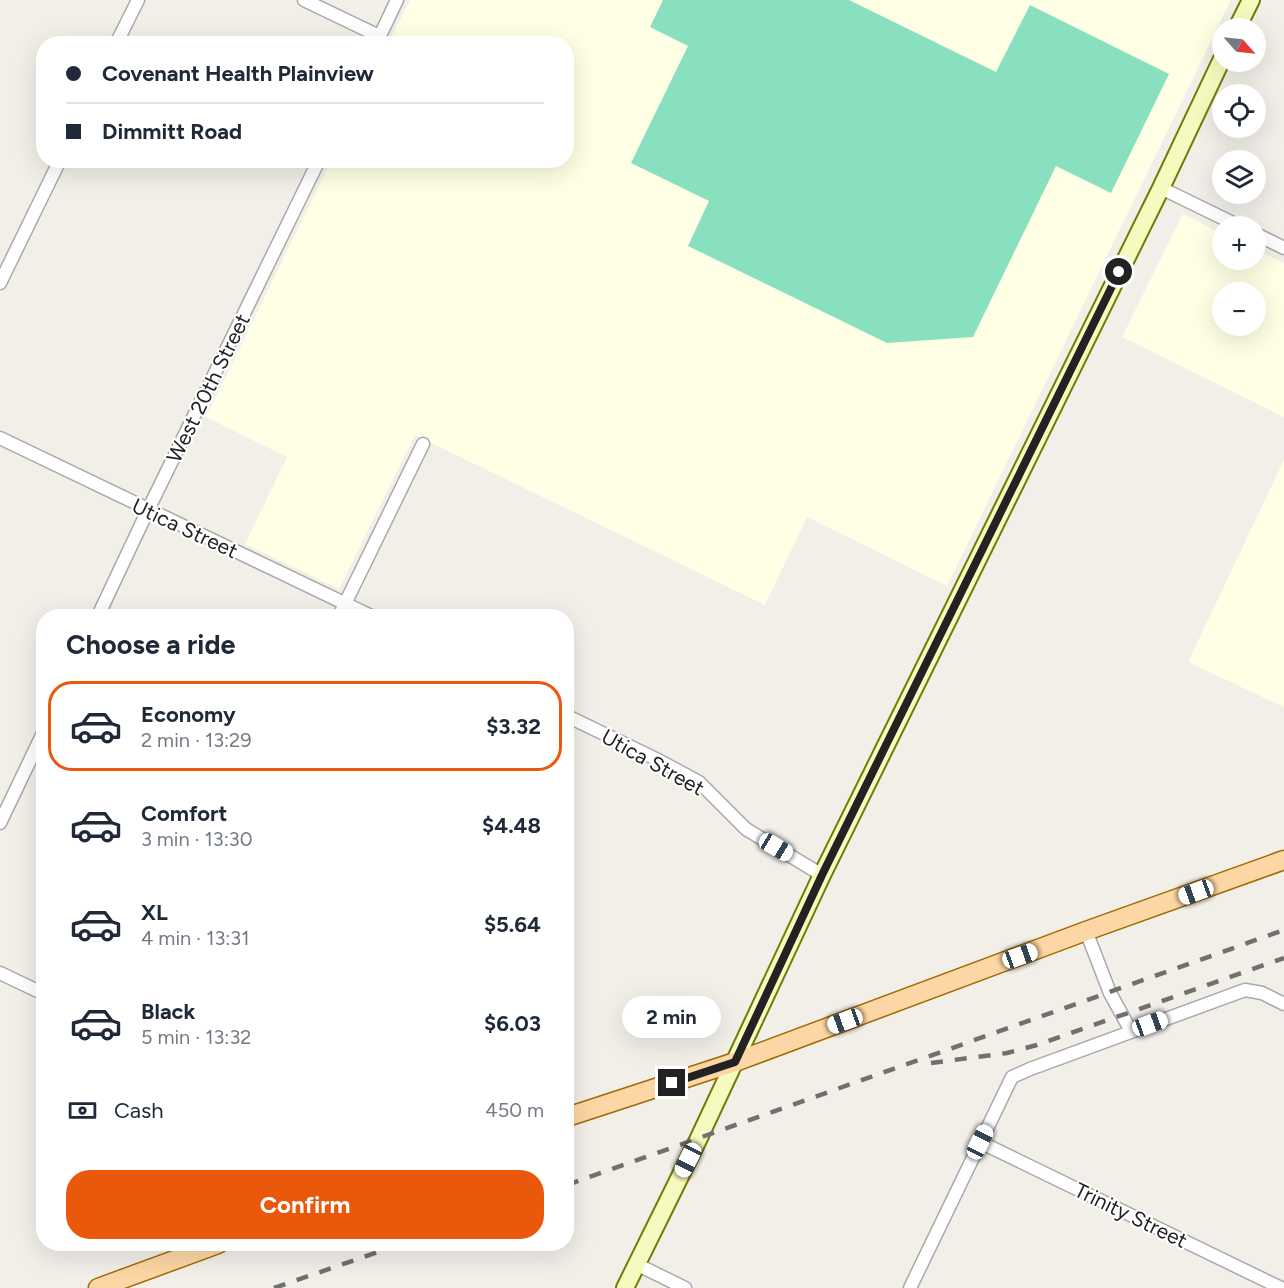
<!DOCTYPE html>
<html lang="en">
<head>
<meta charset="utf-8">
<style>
  body { margin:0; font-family:Figtree,sans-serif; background:#f2f2f3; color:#1f2937; height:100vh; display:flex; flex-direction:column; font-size:22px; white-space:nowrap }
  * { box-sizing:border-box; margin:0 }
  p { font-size:20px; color:#747a83 }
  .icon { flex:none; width:33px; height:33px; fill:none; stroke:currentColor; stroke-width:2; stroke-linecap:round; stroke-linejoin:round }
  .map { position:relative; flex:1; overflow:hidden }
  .sheet { position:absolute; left:36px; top:609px; width:538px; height:642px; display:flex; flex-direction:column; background:#fff; border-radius:24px; box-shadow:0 6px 24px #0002 }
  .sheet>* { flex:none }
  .hud { position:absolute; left:36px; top:36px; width:538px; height:132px; border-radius:24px; box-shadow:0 6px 24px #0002; display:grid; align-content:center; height:132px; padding:0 30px; background:#fff }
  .needle { width:39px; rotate:117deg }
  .fabs { position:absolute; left:1212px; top:18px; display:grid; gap:12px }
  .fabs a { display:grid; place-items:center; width:54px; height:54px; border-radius:50%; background:#fff; box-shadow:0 6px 24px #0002; font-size:30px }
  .end { position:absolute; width:27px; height:27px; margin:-14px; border:8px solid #222; background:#fff; box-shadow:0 0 0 3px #fff }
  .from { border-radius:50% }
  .bubble { position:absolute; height:42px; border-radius:21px; background:#fff; box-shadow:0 6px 24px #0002; font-size:20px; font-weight:700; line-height:42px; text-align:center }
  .car { position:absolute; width:18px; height:36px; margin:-18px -9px; border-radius:8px; box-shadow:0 0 4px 2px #0007; background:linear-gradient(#fff 24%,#345 0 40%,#fff 0 76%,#345 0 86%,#fff 0) }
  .hud b { display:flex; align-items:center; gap:21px; height:57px; font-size:22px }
  .hud b+b { border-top:2px solid #e0e1e3 }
  .hud i { width:15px; height:15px; background:#1f2937 }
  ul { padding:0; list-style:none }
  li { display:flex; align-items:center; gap:18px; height:90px; margin:0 12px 9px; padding:0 18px; border:3px solid transparent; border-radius:24px }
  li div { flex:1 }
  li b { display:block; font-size:22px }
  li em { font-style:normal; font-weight:700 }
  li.active { border-color:#ea580c }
  li>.icon { width:54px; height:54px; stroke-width:1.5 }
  h2 { padding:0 30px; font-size:27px; line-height:72px }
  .pay { display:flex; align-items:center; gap:15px; height:66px; padding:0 30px; font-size:22px }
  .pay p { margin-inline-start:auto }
  .primary-button { display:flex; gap:12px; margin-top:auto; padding:12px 30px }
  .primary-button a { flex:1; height:69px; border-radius:24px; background:#ea580c; color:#fff; font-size:24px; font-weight:700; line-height:69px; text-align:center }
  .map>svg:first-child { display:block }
  .education { fill:#ffffe5; fill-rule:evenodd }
  .pitch { fill:#88e0be }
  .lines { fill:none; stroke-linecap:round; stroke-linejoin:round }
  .minor-casing { stroke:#a9a9a9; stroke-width:15 }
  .secondary-casing { stroke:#707d05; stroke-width:20 }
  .primary-casing { stroke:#a06b00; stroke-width:21 }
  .minor { stroke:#fff; stroke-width:12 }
  .secondary { stroke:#f7fabf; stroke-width:16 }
  .primary { stroke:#fcd6a4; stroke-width:18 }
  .rail { stroke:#707070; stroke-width:4.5; stroke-dasharray:12 12; stroke-linecap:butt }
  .route { stroke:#222; stroke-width:8 }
  .labels { text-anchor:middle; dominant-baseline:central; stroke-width:4.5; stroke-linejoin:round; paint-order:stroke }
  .street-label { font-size:21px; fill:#222; stroke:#fff }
</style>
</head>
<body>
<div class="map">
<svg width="1284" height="1288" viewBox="0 0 1284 1288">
  <rect width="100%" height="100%" fill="#f2efe9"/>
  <!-- education -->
  <path class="education" d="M410 0H1231L947 586 807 517 765 605 415 435 339 589 245 544 287 457 206 417 331 161 567 160V44L388 43Z
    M1183 214 1222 234V260H1256V250L1284 263V417L1122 337ZM1222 292H1256V326H1222Z
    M1284 460V707L1188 662Z"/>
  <!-- pitch -->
  <path class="pitch" d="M663 0H849L996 72 1030 5 1169 74 1111 193 1056 166 973 337 887 343 688 246 709 201 631 163 688 46 650 27Z"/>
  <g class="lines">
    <!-- minor casing -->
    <g class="minor-casing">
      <path id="minor" d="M304 0 379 36
        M377 42 397 0
        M116 44 138 0
        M1161 188 1239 226
        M1256 234 1284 248
        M0 283 60 160
        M0 438 371 616
        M98 616 148 510 319 160
        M339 616 423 444
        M567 716 658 760 699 782 746 829 822 875
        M0 823 44 731
        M1086 931 1110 993 1131 1031
        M0 973 44 994
        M980 1142 1281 1288
        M636 1264 685 1288
        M910 1288 1012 1077 1030 1069 1245 990 1262 993 1284 1004"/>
    </g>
    <!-- secondary casing -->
    <g class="secondary-casing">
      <path id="secondary" d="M1237 28 1251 0
        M625 1288 698 1140 822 875 1161 188 1222 59"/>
    </g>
    <!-- primary casing -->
    <g class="primary-casing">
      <path id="primary" d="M567 1117 735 1062 1086 931 1284 860
        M98 1288 218 1244"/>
    </g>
    <!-- minor -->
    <use href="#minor" class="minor"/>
    <!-- secondary -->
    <use href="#secondary" class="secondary"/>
    <!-- primary -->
    <use href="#primary" class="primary"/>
    <!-- rail -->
    <path class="rail" d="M931 1063 1007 1053 1037 1045 1284 958
      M567 1185 1284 930
      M274 1288 401 1244"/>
  </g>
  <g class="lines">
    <!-- route -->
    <path class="route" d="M672 1083 735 1062 822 875 1119 272"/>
  </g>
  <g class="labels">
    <!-- street labels -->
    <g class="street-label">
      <text transform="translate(208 388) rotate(-64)">West 20th Street</text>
      <text transform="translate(185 528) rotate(25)">Utica Street</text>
      <text transform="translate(653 762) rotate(29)">Utica Street</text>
      <text transform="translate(1131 1215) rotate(26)">Trinity Street</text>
    </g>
  </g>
</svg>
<div class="fabs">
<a><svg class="needle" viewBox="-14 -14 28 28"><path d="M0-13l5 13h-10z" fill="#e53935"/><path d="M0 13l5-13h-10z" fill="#747a83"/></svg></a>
<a><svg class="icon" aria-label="locate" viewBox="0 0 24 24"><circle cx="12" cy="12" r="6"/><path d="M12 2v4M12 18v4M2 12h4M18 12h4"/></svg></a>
<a><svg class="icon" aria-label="layers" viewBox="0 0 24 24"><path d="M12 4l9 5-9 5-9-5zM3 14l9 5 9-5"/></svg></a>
<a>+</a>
<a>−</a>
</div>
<i class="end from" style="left:1119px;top:272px"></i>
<i class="end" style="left:672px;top:1083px"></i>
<div class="bubble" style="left:622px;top:996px;width:99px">2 min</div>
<i class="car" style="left:776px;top:847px;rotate:121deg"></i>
<i class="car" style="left:1196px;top:892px;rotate:250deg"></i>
<i class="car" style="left:1020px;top:956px;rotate:70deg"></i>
<i class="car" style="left:845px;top:1021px;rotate:250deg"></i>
<i class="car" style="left:1150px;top:1024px;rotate:70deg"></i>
<i class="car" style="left:980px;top:1142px;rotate:26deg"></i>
<i class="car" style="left:688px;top:1160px;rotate:207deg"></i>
<div class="hud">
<b><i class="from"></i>Covenant Health Plainview</b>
<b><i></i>Dimmitt Road</b>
</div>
<section class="sheet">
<h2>Choose a ride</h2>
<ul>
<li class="active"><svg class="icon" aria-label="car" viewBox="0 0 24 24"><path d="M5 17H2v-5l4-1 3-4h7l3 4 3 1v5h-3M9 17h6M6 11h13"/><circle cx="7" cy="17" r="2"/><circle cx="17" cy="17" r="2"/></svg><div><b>Economy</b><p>2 min · 13:29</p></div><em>$3.32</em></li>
<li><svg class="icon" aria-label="car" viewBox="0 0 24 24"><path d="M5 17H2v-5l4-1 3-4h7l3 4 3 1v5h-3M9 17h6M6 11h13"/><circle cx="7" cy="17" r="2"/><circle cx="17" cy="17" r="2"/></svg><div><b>Comfort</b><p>3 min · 13:30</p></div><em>$4.48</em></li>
<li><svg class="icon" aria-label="car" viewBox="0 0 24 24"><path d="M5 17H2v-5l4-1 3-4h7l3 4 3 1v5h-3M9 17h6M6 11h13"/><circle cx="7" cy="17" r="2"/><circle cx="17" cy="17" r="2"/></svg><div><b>XL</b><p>4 min · 13:31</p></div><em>$5.64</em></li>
<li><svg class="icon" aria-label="car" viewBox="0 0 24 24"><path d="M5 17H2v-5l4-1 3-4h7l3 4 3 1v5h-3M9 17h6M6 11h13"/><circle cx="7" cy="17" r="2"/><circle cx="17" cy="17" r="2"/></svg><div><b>Black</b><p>5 min · 13:32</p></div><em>$6.03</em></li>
</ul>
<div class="pay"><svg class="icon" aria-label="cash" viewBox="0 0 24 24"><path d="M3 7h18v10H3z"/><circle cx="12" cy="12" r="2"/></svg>Cash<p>450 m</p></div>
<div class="primary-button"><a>Confirm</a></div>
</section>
</div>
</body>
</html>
